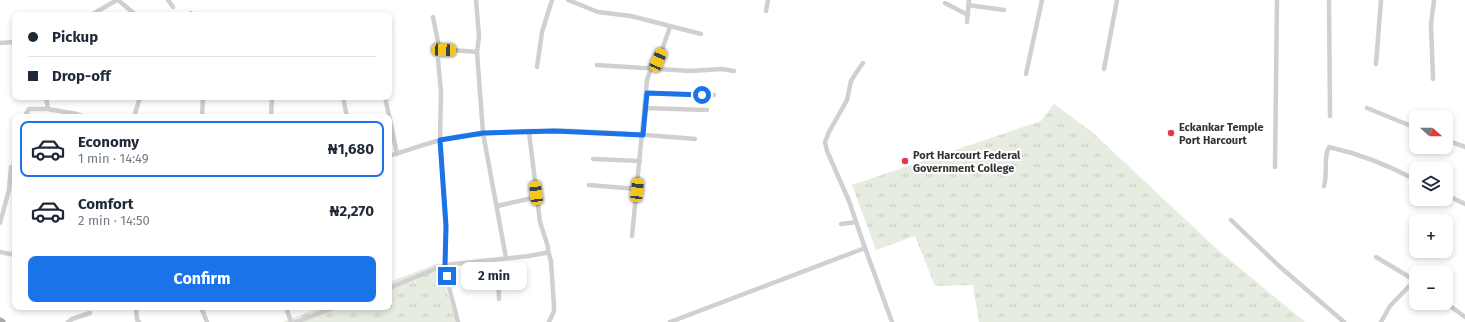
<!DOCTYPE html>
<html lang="en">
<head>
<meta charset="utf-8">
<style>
  body { margin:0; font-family:"Fira Sans",sans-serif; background:#f6f6f7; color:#1f2937; height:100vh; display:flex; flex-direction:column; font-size:15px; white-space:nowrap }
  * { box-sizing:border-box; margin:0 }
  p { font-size:13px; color:#747a83 }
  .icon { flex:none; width:22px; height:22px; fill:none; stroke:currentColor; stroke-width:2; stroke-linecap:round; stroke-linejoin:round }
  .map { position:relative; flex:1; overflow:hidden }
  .sheet { position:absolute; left:12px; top:114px; width:380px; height:196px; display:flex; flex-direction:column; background:#fff; border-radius:8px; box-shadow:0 2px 6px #0003 }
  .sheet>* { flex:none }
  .hud { position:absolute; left:12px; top:12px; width:380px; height:88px; border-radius:8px; box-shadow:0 2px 6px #0003; display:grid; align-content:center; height:88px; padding:0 16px; background:#fff }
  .needle { width:26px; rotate:111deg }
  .fabs { position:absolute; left:1409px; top:110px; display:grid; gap:8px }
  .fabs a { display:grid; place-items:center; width:44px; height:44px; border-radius:8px; background:#fff; box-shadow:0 2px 6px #0003; font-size:20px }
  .end { position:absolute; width:18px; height:18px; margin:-9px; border:5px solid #1a73e8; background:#fff; box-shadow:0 0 0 2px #fff }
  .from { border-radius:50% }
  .bubble { position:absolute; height:28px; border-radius:8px; background:#fff; box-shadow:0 2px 6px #0003; font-size:13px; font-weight:700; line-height:28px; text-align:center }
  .car { position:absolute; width:12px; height:24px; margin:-12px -6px; border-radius:5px; box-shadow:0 0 3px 1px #0007; background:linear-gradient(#f5c518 24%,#345 0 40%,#f5c518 0 76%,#345 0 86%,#f5c518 0) }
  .hud b { display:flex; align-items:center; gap:14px; height:38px; font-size:15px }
  .hud b+b { border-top:1px solid #e0e1e3 }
  .hud i { width:10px; height:10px; background:#1f2937 }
  ul { padding:7px 0 0; list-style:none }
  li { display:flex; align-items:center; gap:12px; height:56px; margin:0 8px 6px; padding:0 8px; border:2px solid transparent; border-radius:8px }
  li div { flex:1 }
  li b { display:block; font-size:15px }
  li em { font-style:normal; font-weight:700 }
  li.selected { border-color:#1a73e8 }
  li>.icon { width:36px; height:36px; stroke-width:1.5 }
  .primary-button { display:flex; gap:8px; margin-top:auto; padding:8px 16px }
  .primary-button a { flex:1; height:46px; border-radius:8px; background:#1a73e8; color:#fff; font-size:16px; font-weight:700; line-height:46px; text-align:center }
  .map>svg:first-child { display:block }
  .grass { fill:url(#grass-tufts) }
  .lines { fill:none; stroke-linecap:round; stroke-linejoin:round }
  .street { stroke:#d0d0d0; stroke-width:4.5 }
  .primary { stroke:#ababab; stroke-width:7 }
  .route { stroke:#1a73e8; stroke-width:5 }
  .poi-dot { fill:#e63946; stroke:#fff; stroke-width:1.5 }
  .labels { text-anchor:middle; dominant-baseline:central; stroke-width:4; stroke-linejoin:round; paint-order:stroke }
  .poi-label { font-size:11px; font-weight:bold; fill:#333; stroke:#fff; text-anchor:start }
</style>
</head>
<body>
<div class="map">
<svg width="1465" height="322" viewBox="0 0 1465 322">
  <defs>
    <pattern id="grass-tufts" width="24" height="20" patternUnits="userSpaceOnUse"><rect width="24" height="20" fill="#e6ecdf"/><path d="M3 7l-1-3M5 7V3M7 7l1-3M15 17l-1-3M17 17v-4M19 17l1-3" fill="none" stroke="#c6cbc0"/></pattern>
  </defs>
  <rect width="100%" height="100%" fill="#fff"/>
  <!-- grass -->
  <path class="grass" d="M1054 104 1092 132 1218 250 1305 322H979L973 285 935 286 915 236 876 250 852 185 1041 121Z
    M439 263 456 322H282L322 307H389V282Z"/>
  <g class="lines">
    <!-- street -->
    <path class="street" d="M118 0 136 15
      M168 0 173 7
      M476 0 479 36 477 52 483 133 506 258
      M568 0 598 12 631 16 701 34
      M1329 0 1330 116
      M945 3 968 15
      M968 5 1004 10
      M766 11 768 0
      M91 15 117 0
      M190 15 191 13
      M433 17 439 47 441 49 477 52
      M967 22 969 0
      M0 43 15 42
      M438 60 441 92 440 140 446 226 445 265 449 287 458 322
      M863 63 856 73 851 81 847 100 829 132 825 142 827 151 849 201 865 248 892 322
      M1376 64 1381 0
      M597 65 690 71 722 69 734 71
      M537 67 542 32 552 0
      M1104 69 1117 0
      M1026 74 1042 0
      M1433 79 1431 24 1434 0
      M647 93 714 95
      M46 97 48 109 77 114 85 117
      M343 97 347 117
      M385 97 397 154
      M645 108 707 110
      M1367 108 1416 128
      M24 117 29 109H48
      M134 117 140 97
      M202 117 203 97
      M271 117 272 97
      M1446 140 1465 147
      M389 156C406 151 424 144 441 140 524 124 611 132 695 139
      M593 159 640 161
      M1275 167 1277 0
      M589 185 637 189
      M1324 186C1328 173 1323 158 1329 147 1360 154 1388 165 1416 180
      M1446 195 1465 204
      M497 206 537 197
      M1231 220 1279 266 1344 322
      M0 223 9 190 11 167
      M841 224 856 222
      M632 236 647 80 651 68 658 60 663 47 670 27
      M548 251 551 261 554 306V311L549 322
      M0 252 15 255
      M1376 257 1416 281
      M498 259 499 299
      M389 288 445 265 529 256 545 253 548 251V247L540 222 529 132
      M1446 303 1465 317
      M136 307 137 320 139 322
      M201 307 207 322
      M286 307 291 322
      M68 322 72 319 90 313
      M296 322 336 307
      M670 322 865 248
      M1381 322 1390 306 1415 280"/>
    <!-- primary -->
    <path class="primary" d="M0 321 2 322"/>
  </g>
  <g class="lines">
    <!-- route -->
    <path class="route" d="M447 276 445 265 446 226 440 140 483 133 555 131 643 135 647 93 702 95"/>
  </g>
  <!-- markers -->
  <g class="poi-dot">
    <circle cx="1171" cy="133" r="4"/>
    <circle cx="905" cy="161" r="4"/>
  </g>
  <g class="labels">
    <!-- poi labels -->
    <g class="poi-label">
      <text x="1179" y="127">Eckankar Temple<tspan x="1179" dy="13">Port Harcourt</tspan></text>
      <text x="913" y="155">Port Harcourt Federal<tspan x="913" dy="13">Government College</tspan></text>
    </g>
  </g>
</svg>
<div class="fabs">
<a><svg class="needle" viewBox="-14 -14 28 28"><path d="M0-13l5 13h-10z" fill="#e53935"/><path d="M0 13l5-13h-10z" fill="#747a83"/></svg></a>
<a><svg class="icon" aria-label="layers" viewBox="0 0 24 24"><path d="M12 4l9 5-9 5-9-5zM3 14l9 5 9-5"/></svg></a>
<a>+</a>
<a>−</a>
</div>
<i class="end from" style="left:702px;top:95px"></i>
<i class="end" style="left:447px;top:276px"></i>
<div class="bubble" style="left:461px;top:262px;width:66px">2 min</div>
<i class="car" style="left:444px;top:50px;rotate:92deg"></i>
<i class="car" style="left:658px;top:60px;rotate:24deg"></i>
<i class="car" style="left:637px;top:190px;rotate:6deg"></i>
<i class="car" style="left:536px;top:193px;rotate:353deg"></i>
<div class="hud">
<b><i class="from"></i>Pickup</b>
<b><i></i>Drop-off</b>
</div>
<section class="sheet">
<ul>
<li class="selected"><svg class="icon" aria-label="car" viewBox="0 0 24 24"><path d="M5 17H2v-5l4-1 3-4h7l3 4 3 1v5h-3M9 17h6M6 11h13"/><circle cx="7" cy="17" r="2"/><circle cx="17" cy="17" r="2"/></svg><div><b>Economy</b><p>1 min · 14:49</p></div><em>₦1,680</em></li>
<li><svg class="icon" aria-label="car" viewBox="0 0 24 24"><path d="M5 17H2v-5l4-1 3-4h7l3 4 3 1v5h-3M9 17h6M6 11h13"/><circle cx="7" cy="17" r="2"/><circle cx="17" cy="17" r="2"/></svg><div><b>Comfort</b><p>2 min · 14:50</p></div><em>₦2,270</em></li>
</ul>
<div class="primary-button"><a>Confirm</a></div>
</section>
</div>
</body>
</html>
